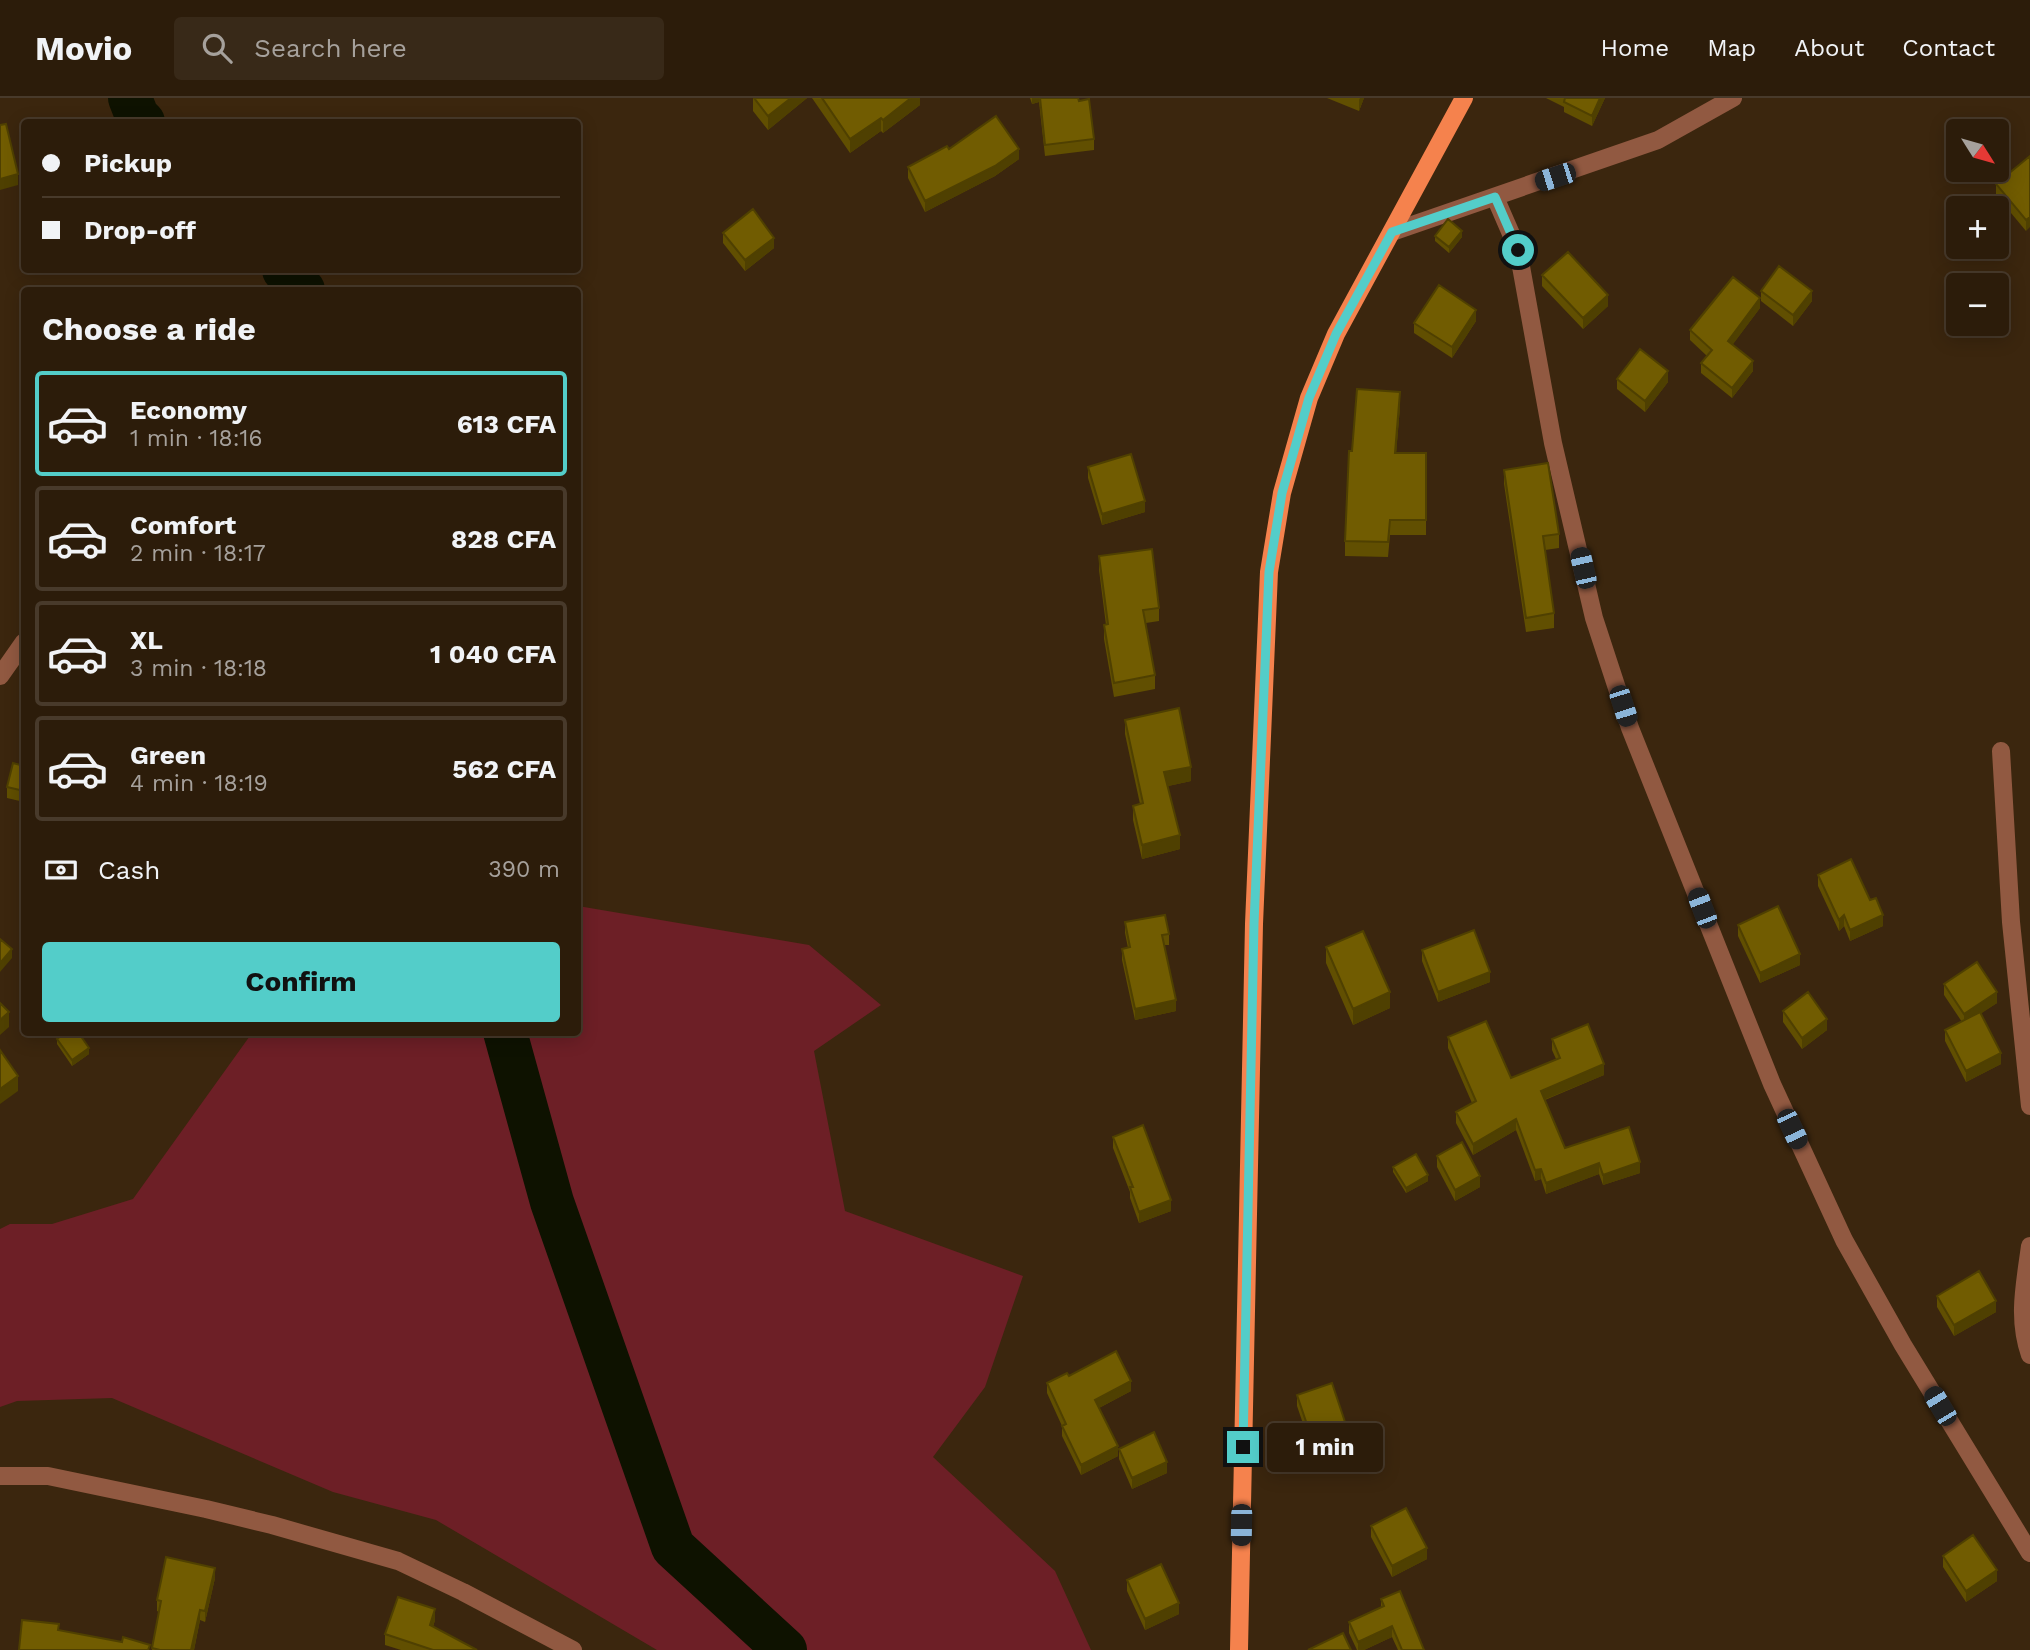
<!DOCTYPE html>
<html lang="en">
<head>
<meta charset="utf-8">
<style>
  body { margin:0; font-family:"Work Sans",sans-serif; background:#382918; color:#f1f3f6; height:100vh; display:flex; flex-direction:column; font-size:26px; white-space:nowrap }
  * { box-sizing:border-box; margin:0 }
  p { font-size:23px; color:#a6a19c }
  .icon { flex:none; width:38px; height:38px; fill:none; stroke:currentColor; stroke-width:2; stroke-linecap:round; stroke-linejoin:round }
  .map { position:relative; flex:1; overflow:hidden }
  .panel { position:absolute; left:21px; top:189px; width:560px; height:749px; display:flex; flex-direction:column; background:#2c1c0a; border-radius:7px; box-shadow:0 4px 18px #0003,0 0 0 2px #483a2b }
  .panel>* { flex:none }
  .hud { position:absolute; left:21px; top:21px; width:560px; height:154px; border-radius:7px; box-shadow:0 4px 18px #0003,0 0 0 2px #483a2b; display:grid; align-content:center; height:154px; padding:0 21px; background:#2c1c0a }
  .needle { width:46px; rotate:127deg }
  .controls { position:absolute; left:1946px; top:21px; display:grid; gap:14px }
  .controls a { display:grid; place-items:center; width:63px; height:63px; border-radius:7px; background:#2c1c0a; box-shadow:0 4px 18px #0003,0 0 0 2px #483a2b; font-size:35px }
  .end { position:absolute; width:32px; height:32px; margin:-16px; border:9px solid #53cdc9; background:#111; box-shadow:0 0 0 4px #111 }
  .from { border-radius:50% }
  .bubble { position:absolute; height:49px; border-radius:7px; background:#2c1c0a; box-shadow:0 4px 18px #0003,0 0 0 2px #483a2b; font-size:23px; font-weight:700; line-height:49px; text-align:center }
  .car { position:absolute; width:21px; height:42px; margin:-21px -10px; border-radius:9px; box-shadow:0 0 5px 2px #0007; background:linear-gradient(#222 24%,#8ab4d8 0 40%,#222 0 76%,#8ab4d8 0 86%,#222 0) }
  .hud b { display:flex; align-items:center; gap:24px; height:66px; font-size:26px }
  .hud b+b { border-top:2px solid #483a2b }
  .hud i { width:18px; height:18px; background:#f1f3f6 }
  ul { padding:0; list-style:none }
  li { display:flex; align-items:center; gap:21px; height:105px; margin:0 14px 10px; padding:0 7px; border:4px solid #483a2b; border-radius:7px }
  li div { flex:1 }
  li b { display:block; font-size:26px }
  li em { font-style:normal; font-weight:700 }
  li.selected { border-color:#53cdc9 }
  li>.icon { width:63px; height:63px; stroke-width:1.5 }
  h2 { padding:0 21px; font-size:32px; line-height:84px }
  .pay { display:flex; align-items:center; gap:18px; height:77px; padding:0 21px; font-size:26px }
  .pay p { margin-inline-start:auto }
  .cta { display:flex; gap:14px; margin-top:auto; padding:14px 21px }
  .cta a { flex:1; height:80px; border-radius:7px; background:#53cdc9; color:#111; font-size:28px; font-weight:700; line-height:80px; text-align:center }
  header { display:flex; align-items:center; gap:42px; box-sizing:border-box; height:98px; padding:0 35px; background:#2c1c0a; border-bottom:2px solid #483a2b }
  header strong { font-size:33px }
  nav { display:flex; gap:38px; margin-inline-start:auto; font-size:24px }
  .search { width:490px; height:63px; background:#382918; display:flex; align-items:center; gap:18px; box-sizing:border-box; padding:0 24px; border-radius:7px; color:#a6a19c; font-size:26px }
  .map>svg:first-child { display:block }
  .green { fill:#6d1f26 }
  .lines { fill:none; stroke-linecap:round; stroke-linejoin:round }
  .river { stroke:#0e1200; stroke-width:44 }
  .minor { stroke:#915941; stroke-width:18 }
  .major { stroke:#f5824d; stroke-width:18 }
  .wall { fill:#614f01 }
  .shaded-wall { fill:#4f4001 }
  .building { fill:#715c01; stroke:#4f4001; stroke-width:2 }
  .route { stroke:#53cdc9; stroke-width:9 }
</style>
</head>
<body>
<header>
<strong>Movio</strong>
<div class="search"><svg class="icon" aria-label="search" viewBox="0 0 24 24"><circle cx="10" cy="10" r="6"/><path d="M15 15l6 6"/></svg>Search here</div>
<nav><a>Home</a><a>Map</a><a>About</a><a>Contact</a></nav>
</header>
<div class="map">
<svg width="2030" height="1552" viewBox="0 0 2030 1552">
  <rect width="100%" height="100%" fill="#3b260e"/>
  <!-- green -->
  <path class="green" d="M578 808 809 847 881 907 814 953 845 1113 1023 1178 985 1289 933 1359 1055 1473 1091 1552H657L436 1422 333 1394 112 1300 17 1303 0 1309V1131L10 1126H52L133 1101 252 935 578 934Z"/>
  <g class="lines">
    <!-- river -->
    <path class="river" d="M130 0 137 18 143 24
      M284 172 303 192
      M505 934 552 1104 673 1449 785 1552"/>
    <!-- minor -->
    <path class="minor" d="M1495 99 1518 152 1553 345 1594 520 1630 630 1772 986 1844 1142 1903 1247 2030 1455
      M1392 134 1658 42 1733 0
      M0 578 24 544
      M2001 653 2011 824 2030 1008
      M2030 1148C2025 1186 2017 1220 2030 1257
      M0 1378H48L206 1411 272 1427 398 1463 463 1494 573 1552"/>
    <!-- major -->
    <path class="major" d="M1239 1552 1254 826 1269 474 1282 395 1309 300 1336 236 1464 0"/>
  </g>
  <!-- wall -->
  <path class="wall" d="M753 0H807L768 32 753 13Z
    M812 0H920V7L883 35 881 33 850 55Z
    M1030 0H1078L1094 41V52L1045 58 1039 4 1032 6Z
    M1327 0H1364L1359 13Z
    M1546 0H1605L1592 28 1564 14V9Z
    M949 51 1019 61 995 78 925 114 908 80V69Z
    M2030 58 2026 133 1996 97V86Z
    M723 135 774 150 745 173 723 145Z
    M1435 138 1462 139 1449 155 1435 143Z
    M1542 177 1608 208 1583 231 1542 188Z
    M1761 193 1812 203 1793 228 1761 203Z
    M1760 210 1732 247 1753 273 1732 300 1701 275V265L1707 258 1690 242V232Z
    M1476 223 1452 260 1414 235V225Z
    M1617 281 1668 284 1645 314 1617 291Z
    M1400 309 1396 355H1426V437H1390L1388 459 1345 458V443L1352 353Z
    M1088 369 1145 414 1102 427 1088 380Z
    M1504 372 1559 436V450L1545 452 1554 515V530L1526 534 1504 386Z
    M1099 458 1159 510V523L1146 525 1155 577V591L1114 599 1104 541V527H1106L1099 472Z
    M1125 622 1191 683 1168 688 1180 751 1142 761 1133 722V708L1140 706 1125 636Z
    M24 668V704L7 700V689Z
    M1818 777 1870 802 1883 828 1850 843 1844 828 1839 833 1818 788Z
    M1125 824 1169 836V847H1164L1176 913 1135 922 1122 862V851L1128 850 1125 835Z
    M1738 827 1800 867 1760 885 1738 838Z
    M1326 849 1390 910 1353 927 1326 865Z
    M1422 852 1490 884 1438 904 1422 863Z
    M1944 886 1997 905 1981 915 2001 966 1966 984 1945 943V932L1962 924 1944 897Z
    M1783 913 1827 932 1802 951 1783 924Z
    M1448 939 1511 980 1556 961 1552 952V941L1604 977 1545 1002 1565 1050 1640 1075 1603 1087 1599 1076 1546 1096 1541 1081 1535 1083 1516 1032 1473 1057 1456 1025V1014L1472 1005 1448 950Z
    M57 941 89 956 72 968 57 946Z
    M1113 1039 1171 1113 1139 1125 1130 1100V1094L1113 1050Z
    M1437 1058 1480 1089 1455 1103 1437 1069Z
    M1393 1069 1428 1083 1406 1095 1393 1074Z
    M1937 1198 1996 1214 1954 1238 1937 1209Z
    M1069 1278 1131 1293 1099 1310 1118 1358 1081 1377 1062 1338V1328L1047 1295V1285Z
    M1297 1297 1350 1350 1315 1361 1297 1308Z
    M1119 1351 1167 1375 1132 1391 1119 1361Z
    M1371 1428 1427 1461 1392 1479 1371 1439Z
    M1943 1458 1997 1483 1966 1504 1943 1469Z
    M215 1480 205 1524 200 1522 194 1552H152L159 1514 157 1513V1502Z
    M1127 1482 1179 1516 1145 1532 1127 1493Z
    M1381 1501 1424 1552H1398L1392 1539 1364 1552H1357L1349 1535V1524L1381 1510Z
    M435 1522 433 1529 477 1552H401L385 1547V1536Z"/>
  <!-- shaded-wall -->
  <path class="shaded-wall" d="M791 0H807L768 32V18Z
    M911 0H920V7L883 35V22Z
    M1032 0H1039V4L1032 6Z
    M1360 0H1364L1359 13V2Z
    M1600 0H1605L1592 28V18Z
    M881 20V33L850 55V41Z
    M1019 51V61L995 78 925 114V103Z
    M18 76V87L0 92V81Z
    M2030 119V129L2026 133V122Z
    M1462 133V139L1449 155V149Z
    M774 140V150L745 173V162Z
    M1812 193V203L1793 228V217Z
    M1608 197V208L1583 231V220Z
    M1760 200V210L1728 253V243Z
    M1476 212V223L1452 260V249Z
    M1753 263V273L1732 300V290Z
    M1668 273V284L1645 314V303Z
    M1400 294V309L1395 370V355Z
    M1145 403V414L1102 427V416Z
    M1191 669V683L1164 689V674Z
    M1180 737V751L1142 761V747Z
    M1844 817V828L1839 833V822Z
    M1883 817V828L1850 843V832Z
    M12 851V860L0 874V865Z
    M1800 856V867L1760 885V875Z
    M1490 874V884L1438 904V894Z
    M1390 894V910L1353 927V911Z
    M1997 894V905L1964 927V916Z
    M1176 902V913L1135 922V911Z
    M9 914V929L0 937V922Z
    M1827 921V932L1802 951V940Z
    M89 950V956L72 968V962Z
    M2001 955V966L1966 984V973Z
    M1604 966V977L1541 1003V993Z
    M18 978V993L0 1006V991Z
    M1516 1021V1032L1473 1057V1046Z
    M1640 1064V1075L1603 1087V1077Z
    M1599 1065V1076L1546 1096V1085Z
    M1541 1071V1081L1535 1083V1072Z
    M1428 1077V1083L1406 1095V1090Z
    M1480 1078V1089L1455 1103V1092Z
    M1171 1102V1113L1139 1125V1114Z
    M1996 1203V1214L1954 1238V1227Z
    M1131 1283V1293L1095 1312V1302Z
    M1350 1339V1350L1315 1361V1350Z
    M1118 1348V1358L1081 1377V1367Z
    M1167 1364V1375L1132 1391V1380Z
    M1427 1450V1461L1392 1479V1468Z
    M215 1470V1480L205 1524V1513Z
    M1997 1472V1483L1966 1504V1493Z
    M1179 1505V1516L1145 1532V1521Z
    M435 1511V1522L430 1538V1527Z
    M200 1512V1522L194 1552H191Z
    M1392 1528V1539L1364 1552H1358V1544Z"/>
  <!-- building -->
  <path class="building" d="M754 0H791L768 18Z
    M822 0H911L883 22 881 20 850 41Z
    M1040 0H1078L1079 3 1089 1 1094 41 1045 47Z
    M1565 0H1600L1592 18 1564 4Z
    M996 18 1019 51 995 68 925 103 908 69 947 48 949 51Z
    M6 26 18 76 0 81V27Z
    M2030 58V119L2026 122 1996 86Z
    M753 111 774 140 745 162 723 135Z
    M1448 121 1462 133 1449 149 1435 138Z
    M1568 154 1608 197 1583 220 1542 177Z
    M1779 168 1812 193 1793 217 1761 193Z
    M1733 179 1760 200 1728 243 1753 263 1732 290 1701 265 1712 252 1690 232Z
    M1439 187 1476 212 1452 249 1414 225Z
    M1640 251 1668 273 1645 303 1617 281Z
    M1357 291 1400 294 1395 355H1426V422H1390L1388 444 1345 443 1349 353H1352Z
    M1131 356 1145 403 1102 416 1088 369Z
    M1548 365 1559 436 1543 438 1554 515 1526 520 1504 372Z
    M1152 451 1159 510 1143 512 1155 577 1114 585 1104 527 1108 526 1099 458Z
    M1179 610 1191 669 1164 674 1180 737 1142 747 1133 708 1143 705 1125 622Z
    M13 665 24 668V693L7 689Z
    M1851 761 1870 802 1876 800 1883 817 1850 832 1844 817 1839 822 1818 777Z
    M1778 808 1800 856 1760 875 1738 827Z
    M1165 817 1169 836 1162 837 1176 902 1135 911 1122 851 1130 849 1125 824Z
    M1474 832 1490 874 1438 894 1422 852Z
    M1363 833 1390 894 1353 911 1326 849Z
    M0 841 12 851 0 865Z
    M1977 864 1997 894 1964 916 1944 886Z
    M1808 894 1827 921 1802 940 1783 913Z
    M0 905 9 914 0 922Z
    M1980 914 2001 955 1966 973 1945 932Z
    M1486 923 1511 980 1560 960 1552 941 1588 926 1604 966 1541 993 1565 1050 1629 1029 1640 1064 1603 1077 1599 1065 1546 1085 1541 1071 1535 1072 1516 1021 1473 1046 1456 1014 1476 1003 1448 939Z
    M66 934H78L89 950 72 962 57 941Z
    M0 952 18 978 0 991Z
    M1143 1027 1171 1102 1139 1114 1130 1089H1133L1113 1039Z
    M1462 1044 1480 1078 1455 1092 1437 1058Z
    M1416 1056 1428 1077 1406 1090 1393 1069Z
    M1979 1173 1996 1203 1954 1227 1937 1198Z
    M1116 1253 1131 1283 1095 1302 1118 1348 1081 1367 1062 1328 1066 1326 1047 1285 1067 1275 1069 1278Z
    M1332 1285 1350 1339 1315 1350 1297 1297Z
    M1154 1334 1167 1364 1132 1380 1119 1351Z
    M1406 1410 1427 1450 1392 1468 1371 1428Z
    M1973 1437 1997 1472 1966 1493 1943 1458Z
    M166 1459 215 1470 205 1513 200 1512 191 1552H160L152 1550 161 1503 157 1502Z
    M1161 1466 1179 1505 1145 1521 1127 1482Z
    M1400 1493 1424 1552H1402L1392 1528 1358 1544 1349 1524 1384 1508 1381 1501Z
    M398 1499 435 1511 430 1527 477 1552H433L385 1536Z
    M22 1522 59 1526 58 1532 122 1544 123 1539 150 1547 148 1552H19Z
    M1343 1535 1351 1552H1308Z"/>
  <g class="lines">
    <!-- route -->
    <path class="route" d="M1243 1349 1254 826 1269 474 1282 395 1309 300 1336 236 1392 134 1495 99 1518 152"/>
  </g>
</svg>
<div class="controls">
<a><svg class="needle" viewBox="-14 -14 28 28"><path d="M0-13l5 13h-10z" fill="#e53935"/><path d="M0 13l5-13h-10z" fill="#a6a19c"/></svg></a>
<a>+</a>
<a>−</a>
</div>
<i class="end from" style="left:1518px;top:152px"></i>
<i class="end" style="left:1243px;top:1349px"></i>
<div class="bubble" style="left:1267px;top:1325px;width:116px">1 min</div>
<i class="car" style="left:1555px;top:79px;rotate:252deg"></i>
<i class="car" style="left:1583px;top:470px;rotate:347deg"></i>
<i class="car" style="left:1623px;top:608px;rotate:162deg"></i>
<i class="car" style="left:1702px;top:810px;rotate:339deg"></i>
<i class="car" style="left:1792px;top:1031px;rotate:155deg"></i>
<i class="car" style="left:1940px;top:1308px;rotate:329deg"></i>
<i class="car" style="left:1241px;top:1427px;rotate:181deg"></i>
<div class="hud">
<b><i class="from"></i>Pickup</b>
<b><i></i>Drop-off</b>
</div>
<section class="panel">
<h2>Choose a ride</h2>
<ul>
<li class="selected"><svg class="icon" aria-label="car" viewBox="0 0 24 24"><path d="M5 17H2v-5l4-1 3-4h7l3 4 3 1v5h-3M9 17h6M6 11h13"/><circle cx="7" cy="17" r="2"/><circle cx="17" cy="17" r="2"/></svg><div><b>Economy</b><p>1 min · 18:16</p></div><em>613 CFA</em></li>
<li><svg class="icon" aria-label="car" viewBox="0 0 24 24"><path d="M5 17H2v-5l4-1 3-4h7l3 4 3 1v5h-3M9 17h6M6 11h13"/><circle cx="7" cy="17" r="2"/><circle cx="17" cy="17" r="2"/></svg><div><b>Comfort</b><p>2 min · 18:17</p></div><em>828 CFA</em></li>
<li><svg class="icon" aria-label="car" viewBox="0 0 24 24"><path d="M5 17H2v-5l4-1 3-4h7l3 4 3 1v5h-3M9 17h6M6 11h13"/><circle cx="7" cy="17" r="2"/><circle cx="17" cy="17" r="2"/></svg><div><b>XL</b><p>3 min · 18:18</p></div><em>1 040 CFA</em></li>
<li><svg class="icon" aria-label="car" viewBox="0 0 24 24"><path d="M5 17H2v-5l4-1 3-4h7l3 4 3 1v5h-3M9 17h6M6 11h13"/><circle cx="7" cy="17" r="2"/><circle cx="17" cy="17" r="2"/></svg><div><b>Green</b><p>4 min · 18:19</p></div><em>562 CFA</em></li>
</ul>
<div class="pay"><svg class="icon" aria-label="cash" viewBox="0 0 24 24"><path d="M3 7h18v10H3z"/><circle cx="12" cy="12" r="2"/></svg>Cash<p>390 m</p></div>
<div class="cta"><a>Confirm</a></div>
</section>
</div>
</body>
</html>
